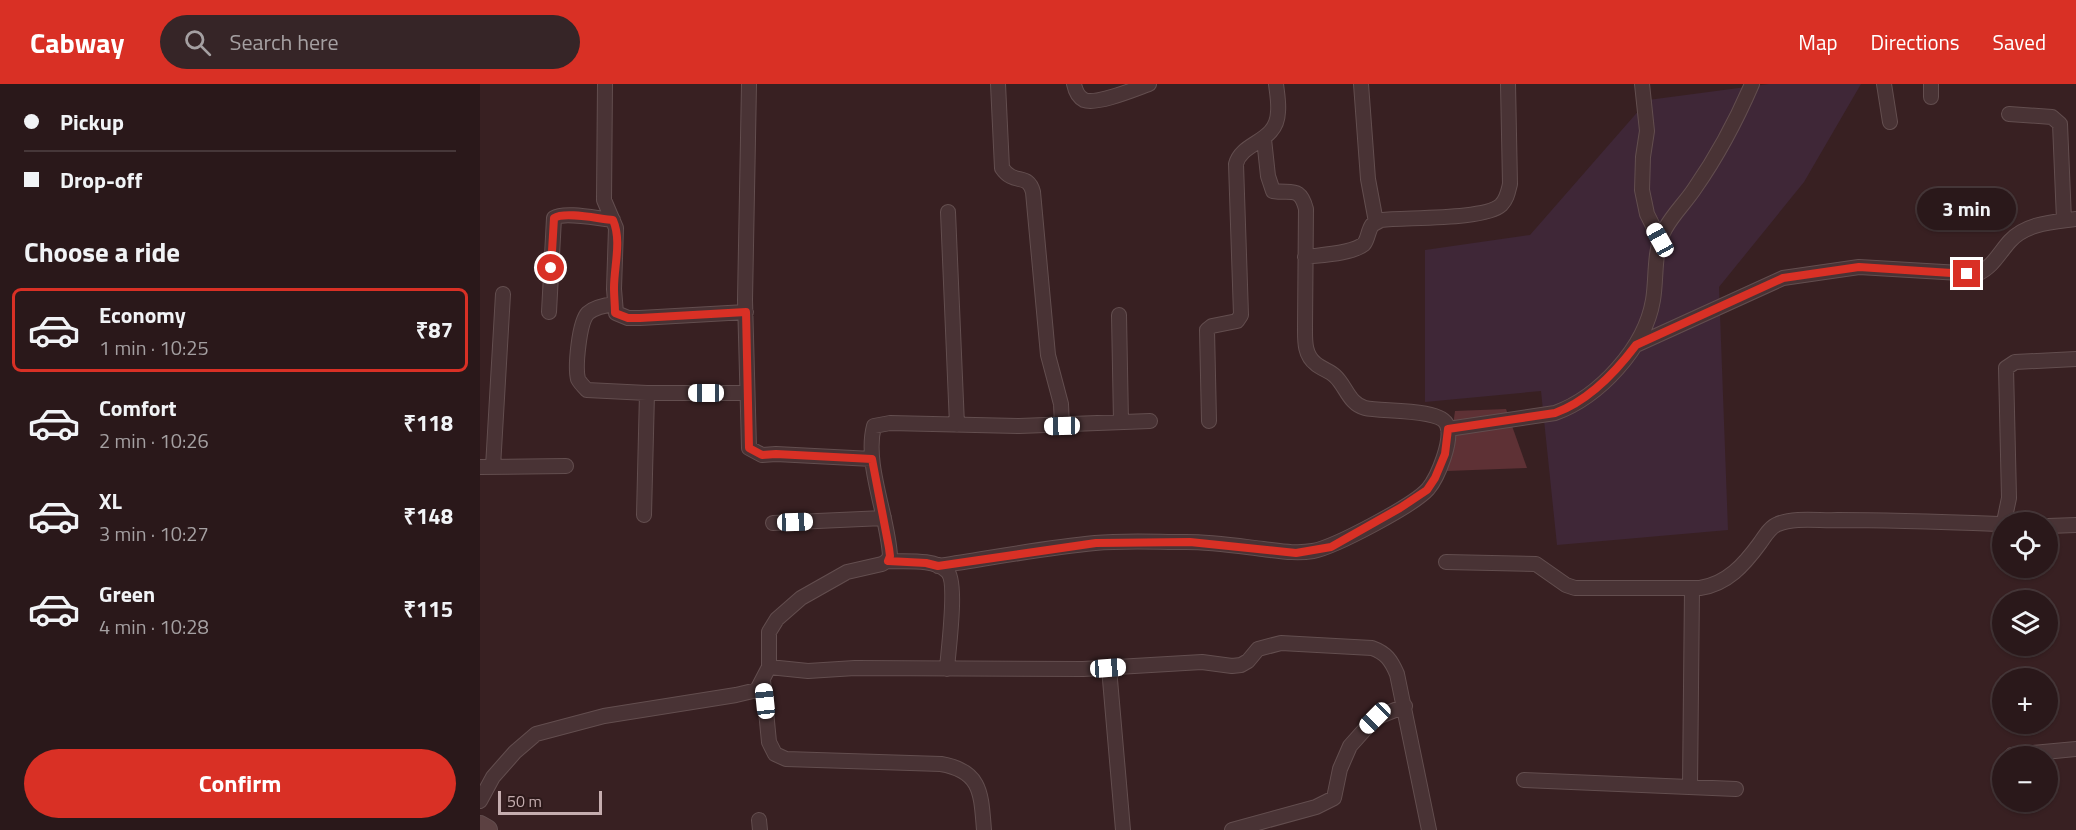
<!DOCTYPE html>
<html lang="en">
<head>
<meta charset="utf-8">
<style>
  body { margin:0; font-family:"Titillium Web",sans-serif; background:#362527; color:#f1f3f6; height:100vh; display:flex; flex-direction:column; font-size:22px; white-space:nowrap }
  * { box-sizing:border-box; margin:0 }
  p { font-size:20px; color:#a5a0a2 }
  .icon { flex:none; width:33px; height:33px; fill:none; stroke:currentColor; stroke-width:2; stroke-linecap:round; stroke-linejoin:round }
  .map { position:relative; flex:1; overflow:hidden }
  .drawer { display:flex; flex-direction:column; background:#2a181a; width:480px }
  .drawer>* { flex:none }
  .top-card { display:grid; align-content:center; height:132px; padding:0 24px; background:#2a181a }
  .tools { position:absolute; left:1512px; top:428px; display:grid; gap:12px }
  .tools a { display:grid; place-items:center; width:66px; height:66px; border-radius:50%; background:#2a181a; box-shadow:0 2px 4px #0004,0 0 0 2px #463739; font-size:30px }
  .scale { position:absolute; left:18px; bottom:15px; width:104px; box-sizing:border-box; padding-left:6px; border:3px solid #c5adaf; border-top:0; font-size:16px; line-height:21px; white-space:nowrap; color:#c5adaf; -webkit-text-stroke:4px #2d191a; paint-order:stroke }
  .end { position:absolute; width:27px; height:27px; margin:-14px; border:8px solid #d93025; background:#fff; box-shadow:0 0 0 3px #fff }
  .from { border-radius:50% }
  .bubble { position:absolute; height:42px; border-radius:21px; background:#2a181a; box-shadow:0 2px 4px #0004,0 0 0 2px #463739; font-size:20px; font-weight:700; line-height:42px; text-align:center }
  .car { position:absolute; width:18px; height:36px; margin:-18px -9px; border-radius:8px; box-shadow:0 0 4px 2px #0007; background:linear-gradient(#fff 24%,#345 0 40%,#fff 0 76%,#345 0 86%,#fff 0) }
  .top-card b { display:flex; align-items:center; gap:21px; height:57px; font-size:22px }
  .top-card b+b { border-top:2px solid #463739 }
  .top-card i { width:15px; height:15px; background:#f1f3f6 }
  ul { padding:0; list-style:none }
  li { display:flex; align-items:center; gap:18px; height:84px; margin:0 12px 9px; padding:0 12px; border:3px solid transparent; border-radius:9px }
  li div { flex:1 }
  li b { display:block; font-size:22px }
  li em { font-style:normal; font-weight:700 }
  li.active { border-color:#d93025 }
  li>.icon { width:54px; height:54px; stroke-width:1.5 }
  h2 { padding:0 24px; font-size:27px; line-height:72px }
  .action { display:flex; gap:12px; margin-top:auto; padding:12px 24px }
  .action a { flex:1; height:69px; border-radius:36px; background:#d93025; color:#fff; font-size:24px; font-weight:700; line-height:69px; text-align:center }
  header { display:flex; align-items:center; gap:36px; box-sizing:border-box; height:84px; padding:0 30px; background:#d93025; color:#fff }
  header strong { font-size:28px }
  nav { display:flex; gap:33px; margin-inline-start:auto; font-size:21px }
  .search { width:420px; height:54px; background:#362527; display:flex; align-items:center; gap:15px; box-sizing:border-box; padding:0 21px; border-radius:33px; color:#a5a0a2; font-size:22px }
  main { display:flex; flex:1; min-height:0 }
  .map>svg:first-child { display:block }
  .green { fill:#3f2737 }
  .water { fill:#5e3135 }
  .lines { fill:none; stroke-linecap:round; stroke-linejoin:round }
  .street-casing { stroke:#634e4f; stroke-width:16 }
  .secondary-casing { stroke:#634e4f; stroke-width:22 }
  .street { stroke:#493335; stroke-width:14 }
  .secondary { stroke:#5c4142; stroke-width:20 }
  .route { stroke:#d93025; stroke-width:8 }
</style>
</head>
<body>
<header>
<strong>Cabway</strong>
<div class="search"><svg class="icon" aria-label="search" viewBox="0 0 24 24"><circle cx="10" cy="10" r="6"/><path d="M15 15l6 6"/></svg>Search here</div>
<nav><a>Map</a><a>Directions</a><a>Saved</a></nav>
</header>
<main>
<section class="drawer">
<div class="top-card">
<b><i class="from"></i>Pickup</b>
<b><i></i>Drop-off</b>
</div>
<h2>Choose a ride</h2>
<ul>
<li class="active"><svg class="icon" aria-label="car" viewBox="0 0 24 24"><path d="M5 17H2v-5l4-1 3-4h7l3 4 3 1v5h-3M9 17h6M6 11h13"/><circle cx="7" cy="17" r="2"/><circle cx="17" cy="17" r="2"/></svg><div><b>Economy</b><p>1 min · 10:25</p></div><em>₹87</em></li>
<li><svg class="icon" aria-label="car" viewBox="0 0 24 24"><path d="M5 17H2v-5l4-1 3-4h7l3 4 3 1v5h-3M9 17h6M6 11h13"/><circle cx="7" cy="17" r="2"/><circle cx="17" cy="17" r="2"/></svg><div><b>Comfort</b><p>2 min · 10:26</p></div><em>₹118</em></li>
<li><svg class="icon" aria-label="car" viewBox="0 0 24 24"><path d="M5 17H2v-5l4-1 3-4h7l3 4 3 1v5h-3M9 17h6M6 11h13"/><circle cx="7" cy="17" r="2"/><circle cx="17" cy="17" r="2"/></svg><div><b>XL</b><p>3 min · 10:27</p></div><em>₹148</em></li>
<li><svg class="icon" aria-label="car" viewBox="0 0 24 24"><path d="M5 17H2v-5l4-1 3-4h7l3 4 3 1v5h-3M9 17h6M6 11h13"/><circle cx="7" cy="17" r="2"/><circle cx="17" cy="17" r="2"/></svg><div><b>Green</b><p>4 min · 10:28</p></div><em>₹115</em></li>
</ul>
<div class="action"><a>Confirm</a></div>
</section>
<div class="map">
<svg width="1596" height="746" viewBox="0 0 1596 746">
  <rect width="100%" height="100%" fill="#382022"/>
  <!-- green -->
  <path class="green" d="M1289 0H1381L1324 98 1239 203 1248 446 1077 461 1061 307 945 318V166L1050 151 1168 16Z"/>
  <!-- water -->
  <path class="water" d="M1026 325 1047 384 967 387 975 327Z"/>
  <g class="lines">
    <!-- street casing -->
    <g class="street-casing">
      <path id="street" d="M125 0 124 116 136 144 134 205 136 229 148 234H160L266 228
        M269 0 265 216 269 364 282 371 296 370 392 375
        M518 0 522 84C534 102 548 88 553 108L568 271 581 320 582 342
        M594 0C595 5 598 13 604 16 617 21 655 5 669 0
        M881 0 888 95 896 138
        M1162 0 1167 47 1163 73 1162 106 1167 130 1180 156
        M1404 0 1410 38
        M1451 0V13
        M1529 30 1572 33 1580 40 1584 136
        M468 128 477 341
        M825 173C840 171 872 170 884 160 888 155 888 147 892 141L901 136C927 133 1005 136 1021 121 1027 115 1028 108 1030 100L1028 0
        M135 220C126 221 115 223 108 229 99 238 95 283 98 295 100 299 104 303 107 306L167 309H266
        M69 228 74 134C85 127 119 135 133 136
        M639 231 641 338
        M1156 261 1303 194 1379 183 1497 190C1513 183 1519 169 1530 157 1546 139 1574 138 1596 135
        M729 337 727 246 732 242 757 237 761 231 756 80C762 57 797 59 798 28 799 19 797 9 796 0
        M968 345 1075 329C1119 313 1165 264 1173 216 1177 193 1173 166 1185 145 1193 130 1206 118 1215 104 1238 71 1256 37 1272 0
        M0 383 86 382
        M13 383 23 210
        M164 431 167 309
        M1524 438 1529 414 1526 284 1535 278 1596 275
        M293 439 404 434
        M1568 442 1596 441
        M407 477C424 478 454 474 467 487 478 497 468 568 467 585
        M966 478 1056 480 1086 501 1095 504H1220C1247 500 1264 481 1280 459 1285 452 1290 443 1298 440 1315 433 1340 437 1358 436 1413 436 1467 438 1522 440
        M458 482C510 474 563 464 615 459 645 456 676 458 706 458 732 458 758 462 783 465 800 467 816 470 833 467 855 463 934 421 948 405 958 393 973 356 967 341 961 324 901 328 885 324 869 320 866 302 855 292 850 287 842 285 836 280 824 271 825 256 825 243L826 125C820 102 812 110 793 107L788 92 784 55
        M289 583 328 587 375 584 603 585 722 578 752 582 761 581 768 577 778 565 801 559 892 564C906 569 911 576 917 590L949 746
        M629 584 643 746
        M283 596 289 658 295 670 306 675 461 680C502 687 501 710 504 746
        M1532 671 1596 665
        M1044 696 1256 705
        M1210 703 1212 504
        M0 717 13 693 35 668 56 650 124 632 256 611 277 606 289 583V548L297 535 321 514 367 488 402 480 407 477 410 472C408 432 384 380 394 342L410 339 539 342 670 337
        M279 736 280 746
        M752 746 836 723 854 714 860 685 870 662 895 634 925 622"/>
    </g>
    <!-- secondary casing -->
    <g class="secondary-casing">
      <path id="secondary" d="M0 742 7 746"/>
    </g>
    <!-- street -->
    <use href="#street" class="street"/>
    <!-- secondary -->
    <use href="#secondary" class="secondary"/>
  </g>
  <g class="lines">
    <!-- route -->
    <path class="route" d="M71 184 74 134C85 127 119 135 133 136 142 157 134 182 134 204 134 212 135 221 135 229L148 234H160L266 228 269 364 282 371 296 370 392 375 409 464 410 472 408 477 446 479 458 482 616 459 710 458 816 469 851 463 920 424 947 406 955 394 965 370 968 345 1075 329C1108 317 1135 289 1156 261L1303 194 1379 183 1487 190"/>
  </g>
</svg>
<div class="tools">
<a><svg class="icon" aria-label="locate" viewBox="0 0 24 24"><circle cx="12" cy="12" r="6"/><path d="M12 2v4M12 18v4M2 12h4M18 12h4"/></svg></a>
<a><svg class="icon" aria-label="layers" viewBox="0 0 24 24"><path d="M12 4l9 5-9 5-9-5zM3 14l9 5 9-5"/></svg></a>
<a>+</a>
<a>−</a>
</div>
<div class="scale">50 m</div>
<i class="end from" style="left:71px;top:184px"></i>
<i class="end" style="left:1487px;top:190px"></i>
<div class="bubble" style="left:1437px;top:104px;width:99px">3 min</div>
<i class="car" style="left:1180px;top:156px;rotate:331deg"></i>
<i class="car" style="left:226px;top:309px;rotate:270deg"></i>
<i class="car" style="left:582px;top:342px;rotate:269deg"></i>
<i class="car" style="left:315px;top:438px;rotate:88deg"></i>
<i class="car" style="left:628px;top:584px;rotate:86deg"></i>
<i class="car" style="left:285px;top:617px;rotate:354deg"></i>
<i class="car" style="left:895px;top:634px;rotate:225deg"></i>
</div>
</main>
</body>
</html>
